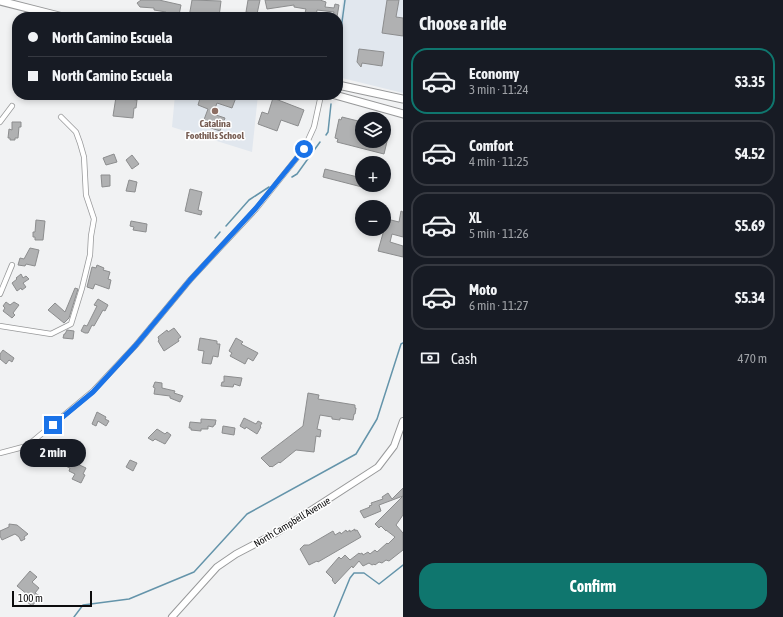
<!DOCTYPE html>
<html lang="en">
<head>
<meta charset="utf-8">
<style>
  body { margin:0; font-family:"Asap Condensed",sans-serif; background:#242831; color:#f1f3f6; height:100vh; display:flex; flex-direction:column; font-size:15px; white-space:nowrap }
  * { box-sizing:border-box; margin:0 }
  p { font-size:13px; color:#9ea1a6 }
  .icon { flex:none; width:22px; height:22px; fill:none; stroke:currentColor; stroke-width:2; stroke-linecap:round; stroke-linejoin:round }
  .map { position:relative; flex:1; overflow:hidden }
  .drawer { display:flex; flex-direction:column; background:#171b24; width:380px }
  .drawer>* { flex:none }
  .banner { position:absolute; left:12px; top:12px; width:331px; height:88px; border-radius:16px; box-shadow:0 2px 6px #0003; display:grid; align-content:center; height:88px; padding:0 16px; background:#171b24 }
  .tools { position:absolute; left:355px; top:112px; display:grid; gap:8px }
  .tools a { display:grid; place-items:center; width:36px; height:36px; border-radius:50%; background:#171b24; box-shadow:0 2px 6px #0003; font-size:20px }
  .scale { position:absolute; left:12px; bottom:10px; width:80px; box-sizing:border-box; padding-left:4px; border:2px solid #0c0c0d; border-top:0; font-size:11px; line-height:14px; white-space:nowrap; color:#0c0c0d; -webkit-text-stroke:3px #fff; paint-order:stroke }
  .end { position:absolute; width:18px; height:18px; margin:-9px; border:5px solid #1a73e8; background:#fff; box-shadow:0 0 0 2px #fff }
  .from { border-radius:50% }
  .bubble { position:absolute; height:28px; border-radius:14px; background:#171b24; box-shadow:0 2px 6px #0003; font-size:13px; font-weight:700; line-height:28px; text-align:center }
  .banner b { display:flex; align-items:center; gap:14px; height:38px; font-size:15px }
  .banner b+b { border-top:1px solid #363941 }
  .banner i { width:10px; height:10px; background:#f1f3f6 }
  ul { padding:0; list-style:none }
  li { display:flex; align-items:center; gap:12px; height:66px; margin:0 8px 6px; padding:0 8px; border:2px solid #363941; border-radius:16px }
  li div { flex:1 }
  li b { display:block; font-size:15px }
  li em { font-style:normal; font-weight:700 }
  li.selected { border-color:#0f766e }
  li>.icon { width:36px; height:36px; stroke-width:1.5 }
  h2 { padding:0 16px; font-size:18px; line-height:48px }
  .pay { display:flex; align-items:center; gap:10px; height:44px; padding:0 16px; font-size:15px }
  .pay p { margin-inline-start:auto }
  .cta { display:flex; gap:8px; margin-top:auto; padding:8px 16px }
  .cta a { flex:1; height:46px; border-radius:16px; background:#0f766e; color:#fff; font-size:16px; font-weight:700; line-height:46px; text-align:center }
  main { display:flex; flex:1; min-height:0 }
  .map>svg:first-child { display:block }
  .built { fill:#e1e7ee }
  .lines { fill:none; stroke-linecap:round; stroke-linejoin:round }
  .stream { stroke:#6494aa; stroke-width:1.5 }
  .building { fill:#b0b1b2; stroke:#8c8d8e }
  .minor-casing { stroke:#98999a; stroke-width:6 }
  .secondary-casing { stroke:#98999a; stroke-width:8 }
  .primary-casing { stroke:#98999a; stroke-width:9 }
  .minor { stroke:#fff; stroke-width:4.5 }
  .secondary { stroke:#fff; stroke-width:6 }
  .primary { stroke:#fff; stroke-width:7 }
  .route { stroke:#1a73e8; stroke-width:5 }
  .education-dot { fill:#8d6e63; stroke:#fff; stroke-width:1.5 }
  .labels { text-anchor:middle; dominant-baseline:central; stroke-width:3; stroke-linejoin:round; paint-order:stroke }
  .education-label { font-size:10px; font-weight:bold; fill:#785e54; stroke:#fff }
  .street-label { font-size:10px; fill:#0c0c0d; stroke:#fff }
</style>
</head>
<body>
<main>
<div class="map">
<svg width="403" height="617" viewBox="0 0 403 617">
  <rect width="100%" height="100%" fill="#f1f2f3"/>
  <!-- built -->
  <path class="built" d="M343 0H403V93L338 77V31Z
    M175 95H258L252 152 172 127Z"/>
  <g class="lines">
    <!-- stream -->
    <path class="stream" d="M338 51 345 0
      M326 135 328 132 331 104
      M292 177 297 174 320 142
      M226 226 249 200 269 187
      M215 238 220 232
      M74 617 83 605 129 599 194 572 247 514 356 454 377 419 401 344 403 343
      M334 617 350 578 354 573H364L379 584 403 565"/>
  </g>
  <!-- building -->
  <path class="building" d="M141 0H159L181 5 179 15 166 13V12L154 10V8L140 7 137 3Z
    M192 0 221 1 219 17H189Z
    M248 0H260L257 14 246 12Z
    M265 0H320L326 2 325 7 334 8 335 4 339 5 337 17H333L334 12 317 10 316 17H304L306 9 294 7V5L267 9Z
    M387 0H399L396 17 403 18V36L382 33Z
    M359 49 384 52 382 66 362 63 361 67 357 62Z
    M201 95H237L232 108 217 103 213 114 225 118 220 131 202 125 208 109 198 105Z
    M116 97 137 100 136 108H134L133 118 113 116Z
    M273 98 304 110 298 126 281 120 277 131 258 124 262 112 268 114Z
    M342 117 362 122V141H384V127L390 129 384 154 337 142 338 139 335 138 339 119 341 120Z
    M12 122H21V127H19L18 138H15V140H10V138H8L9 129 12 130Z
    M114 154 117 162 106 165 103 158Z
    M132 155 139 164 132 169 126 160Z
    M325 169 362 178V187L323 177Z
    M101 175H110V186L102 187Z
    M129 180 137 182 135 192 126 191Z
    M190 189 202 192 198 210 202 211 201 215 185 211Z
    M401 211 403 212V237L392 234 390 242 403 246V257L378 251 387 219 399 222Z
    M36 220 45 221 43 240H35V237H33V232H35Z
    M131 221 147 224 146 232 133 230 134 227 130 226Z
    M30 248 39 250 35 266 26 264 25 266 18 265 20 258 24 259Z
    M97 265 104 268 103 270 110 272 108 279 111 280 109 289 95 284 93 289 87 287 92 267 96 268Z
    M21 274 23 278 26 276 29 279 23 283 26 287 22 290 21 288 17 291 12 283 17 279 16 278Z
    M75 288 78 289 69 318 64 323 48 310 55 303 65 312Z
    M98 299 108 305 105 311 103 310 94 326 92 325 88 333H85L81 331 84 325 87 326 97 306 94 305Z
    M6 302 10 305 14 302 19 305 13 313 15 315 12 318 3 311 5 308 3 306Z
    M174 328 181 337 178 339 179 341 164 351 158 341 159 340 158 337 167 330 168 332Z
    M67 330 74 331 73 339 63 338 64 334H65Z
    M200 338 217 341V344H220L218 357 213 356 211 364 202 363 204 351 198 350Z
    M236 338 243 342 241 344 258 353 253 361 248 358 245 364 230 356 232 353 229 351Z
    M3 350 14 358 12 362 9 360 6 364 0 359V354Z
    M224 376 242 378 240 386 234 384 233 387 221 386 222 382H224Z
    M155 382 162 383V388L175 391 174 393 183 396 180 402 170 398V396L154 394 155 388 153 387Z
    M308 393 319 395 318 399 355 405V408H356L355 414H354L353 420 340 418V420L332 419V417L320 415 317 429 321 430 320 437 316 436 314 452 296 450 280 463 279 462 272 467 271 466 270 467 261 458 303 426Z
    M97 412 106 417 105 419 109 421 106 426 98 421 96 426 92 424Z
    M244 418 256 424 258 421 262 423 260 426 261 427 257 434 246 427 245 429 240 426Z
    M201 419 216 420 215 425H214L213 427 208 426V429H201V431L191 430V428H189L190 422 201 423Z
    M223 426 235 428 234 435 222 433Z
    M157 429 165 434 167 432 171 435 165 444 155 439 153 441 148 438Z
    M73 443 77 445 76 447 85 450 82 455 75 452 71 461 86 468 83 474 85 475 81 483 72 479 75 474 69 471 70 468 63 465 67 457 65 456 67 452 68 453Z
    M130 460 137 463 133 471 126 467Z
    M403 488V496L379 505 381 511 364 518 360 511 370 507 369 506 372 505 371 503 383 499 382 497 388 493 392 499Z
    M403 496V515L396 525 403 533V550L389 561 386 560 382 563 379 562 375 565 374 564 372 565 369 563 363 566 359 561 353 568 352 566 335 584 332 580 333 579 326 572 339 557 341 559 345 555 350 560 359 553 360 554 362 553 363 555 368 552 370 554 375 550 377 552 387 543 388 544 395 537 386 530V531L381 526 379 528 375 524Z
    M9 524 17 525 28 534 24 537 25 539 21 541 19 537 15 534 2 540 0 536V531L9 527Z
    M355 529V531L357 530 361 537 318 562 317 561 309 565 300 549 304 545H309L333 531 335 535 340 532 341 534 346 530 347 532 350 530V532Z
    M30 571 37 577 32 582 39 588 35 593 40 596 32 606 26 601 28 599 26 597 28 595 17 586Z"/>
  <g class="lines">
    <!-- minor casing -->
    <g class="minor-casing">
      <path id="minor" d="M0 122 12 106
        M0 294 12 265
        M0 326 51 334 71 324 82 288 90 255 91 236 94 219 86 195 84 157 80 143 76 132 61 117
        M0 453 27 446 93 391 136 345 190 280 256 209 304 149 314 127 321 95"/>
    </g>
    <!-- secondary casing -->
    <g class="secondary-casing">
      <path id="secondary" d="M172 617 217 567 236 554 276 533 378 467 394 446 403 421"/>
    </g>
    <!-- primary casing -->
    <g class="primary-casing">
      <path id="primary" d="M0 1 63 17
        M338 85 403 99
        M335 95 403 114"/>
    </g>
    <!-- minor -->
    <use href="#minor" class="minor"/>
    <!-- secondary -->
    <use href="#secondary" class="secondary"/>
    <!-- primary -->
    <use href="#primary" class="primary"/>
  </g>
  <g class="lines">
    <!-- route -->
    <path class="route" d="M53 425 93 392 136 345 190 280 256 208 304 149"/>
  </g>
  <!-- markers -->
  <circle class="education-dot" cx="215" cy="111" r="4"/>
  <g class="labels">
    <!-- education labels -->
    <g class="education-label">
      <text x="215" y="123">Catalina<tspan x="215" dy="12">Foothills School</tspan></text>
    </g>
    <!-- street labels -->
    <g class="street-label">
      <text transform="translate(292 522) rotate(-31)">North Campbell Avenue</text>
    </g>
  </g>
</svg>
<div class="tools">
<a><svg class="icon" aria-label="layers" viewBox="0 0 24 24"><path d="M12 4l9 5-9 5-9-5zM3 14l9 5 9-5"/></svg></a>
<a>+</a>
<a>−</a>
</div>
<div class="scale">100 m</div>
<i class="end from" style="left:304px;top:149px"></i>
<i class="end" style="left:53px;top:425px"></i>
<div class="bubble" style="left:20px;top:439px;width:66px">2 min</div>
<div class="banner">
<b><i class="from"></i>North Camino Escuela</b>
<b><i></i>North Camino Escuela</b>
</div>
</div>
<section class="drawer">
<h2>Choose a ride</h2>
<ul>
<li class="selected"><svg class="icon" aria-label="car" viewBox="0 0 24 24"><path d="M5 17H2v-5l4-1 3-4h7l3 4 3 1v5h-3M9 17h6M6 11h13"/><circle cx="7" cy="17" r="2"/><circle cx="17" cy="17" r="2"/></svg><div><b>Economy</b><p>3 min · 11:24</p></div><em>$3.35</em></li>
<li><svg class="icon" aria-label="car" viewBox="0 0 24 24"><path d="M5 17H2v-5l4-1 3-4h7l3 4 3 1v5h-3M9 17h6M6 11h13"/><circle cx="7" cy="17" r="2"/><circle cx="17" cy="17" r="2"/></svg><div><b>Comfort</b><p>4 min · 11:25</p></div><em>$4.52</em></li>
<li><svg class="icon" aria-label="car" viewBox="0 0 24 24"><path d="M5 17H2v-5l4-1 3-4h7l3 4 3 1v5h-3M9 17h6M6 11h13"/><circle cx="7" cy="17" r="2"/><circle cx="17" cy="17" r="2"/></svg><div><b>XL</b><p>5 min · 11:26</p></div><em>$5.69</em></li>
<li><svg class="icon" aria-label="car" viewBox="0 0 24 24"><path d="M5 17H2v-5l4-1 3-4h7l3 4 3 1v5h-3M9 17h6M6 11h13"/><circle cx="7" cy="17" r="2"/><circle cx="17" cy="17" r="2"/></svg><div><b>Moto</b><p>6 min · 11:27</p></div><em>$5.34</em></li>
</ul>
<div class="pay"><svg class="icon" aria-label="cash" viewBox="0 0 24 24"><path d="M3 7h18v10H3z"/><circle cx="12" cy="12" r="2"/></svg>Cash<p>470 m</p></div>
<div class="cta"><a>Confirm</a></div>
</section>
</main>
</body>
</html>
